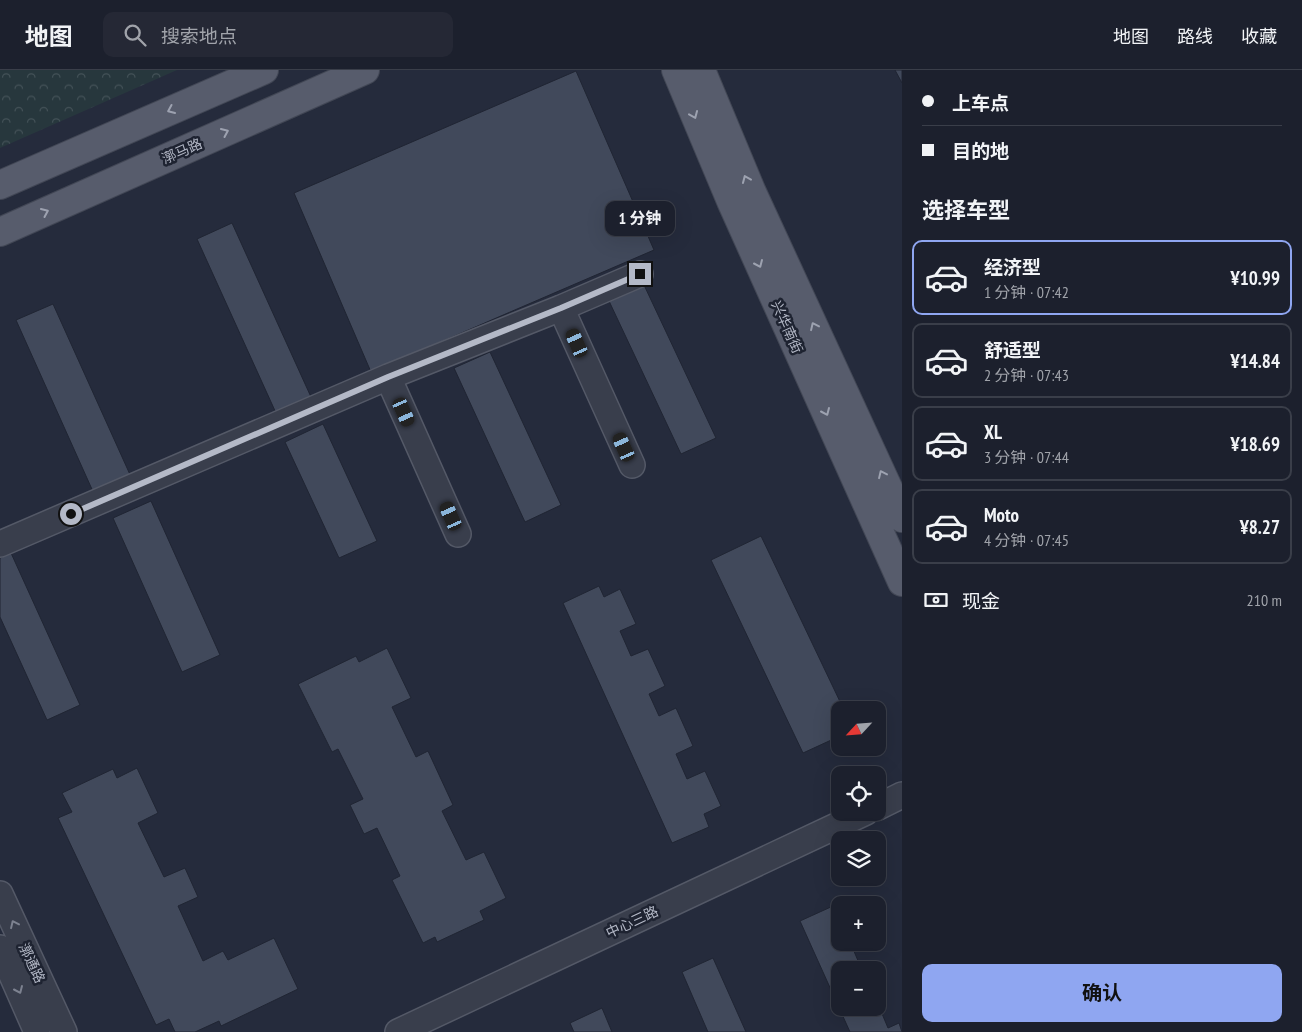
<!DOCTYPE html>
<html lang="zh">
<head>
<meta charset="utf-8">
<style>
  body { margin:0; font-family:"PT Sans Narrow","Noto Sans SC",sans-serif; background:#252835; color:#f1f3f6; height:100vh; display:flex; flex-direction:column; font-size:19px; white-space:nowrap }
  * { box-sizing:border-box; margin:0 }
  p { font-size:16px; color:#a0a3aa }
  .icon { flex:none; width:28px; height:28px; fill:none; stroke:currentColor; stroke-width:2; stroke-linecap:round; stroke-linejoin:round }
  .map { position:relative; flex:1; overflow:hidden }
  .sheet { display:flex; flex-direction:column; background:#1c202d; width:400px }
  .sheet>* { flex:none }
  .top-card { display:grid; align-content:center; height:110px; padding:0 20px; background:#1c202d }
  .needle { width:32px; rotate:244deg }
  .fabs { position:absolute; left:831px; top:631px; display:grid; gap:10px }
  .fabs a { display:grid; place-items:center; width:55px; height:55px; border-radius:10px; background:#1c202d; box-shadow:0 5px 20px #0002,0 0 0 1px #3a3e49; font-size:25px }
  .end { position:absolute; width:22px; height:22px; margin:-11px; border:6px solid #b4b9c7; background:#111; box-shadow:0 0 0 2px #111 }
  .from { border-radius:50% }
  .bubble { position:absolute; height:35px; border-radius:10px; background:#1c202d; box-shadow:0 5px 20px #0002,0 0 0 1px #3a3e49; font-size:16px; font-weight:700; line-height:35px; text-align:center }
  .car { position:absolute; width:15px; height:30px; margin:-15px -8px; border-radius:6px; box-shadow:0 0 4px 1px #0007; background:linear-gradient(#222 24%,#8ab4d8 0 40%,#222 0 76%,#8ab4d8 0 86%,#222 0) }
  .top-card b { display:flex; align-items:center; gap:18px; height:48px; font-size:19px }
  .top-card b+b { border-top:1px solid #3a3e49 }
  .top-card i { width:12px; height:12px; background:#f1f3f6 }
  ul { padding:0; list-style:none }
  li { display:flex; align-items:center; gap:15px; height:75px; margin:0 10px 8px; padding:0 10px; border:2px solid #3a3e49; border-radius:10px }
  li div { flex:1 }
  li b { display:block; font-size:19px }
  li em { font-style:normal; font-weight:700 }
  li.on { border-color:#8fa6f1 }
  li>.icon { width:45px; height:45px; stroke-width:1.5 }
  h2 { padding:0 20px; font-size:22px; line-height:60px }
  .pay { display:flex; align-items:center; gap:12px; height:55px; padding:0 20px; font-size:19px }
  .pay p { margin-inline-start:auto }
  .action { display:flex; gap:10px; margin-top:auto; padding:10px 20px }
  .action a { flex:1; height:58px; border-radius:10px; background:#8fa6f1; color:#111; font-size:20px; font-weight:700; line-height:58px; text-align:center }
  header { display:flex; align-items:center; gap:30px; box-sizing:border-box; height:70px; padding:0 25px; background:#1c202d; border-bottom:1px solid #3a3e49 }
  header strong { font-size:24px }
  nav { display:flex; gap:28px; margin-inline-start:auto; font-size:18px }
  .search { width:350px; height:45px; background:#252835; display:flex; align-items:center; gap:12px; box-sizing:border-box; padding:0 18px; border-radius:10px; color:#a0a3aa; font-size:19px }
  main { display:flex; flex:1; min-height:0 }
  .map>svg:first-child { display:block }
  .park { fill:url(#park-crowns) }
  .building { fill:#41495b; stroke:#202533 }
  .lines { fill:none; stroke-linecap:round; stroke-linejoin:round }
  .minor-casing { stroke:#545967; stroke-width:28 }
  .major-casing { stroke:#424755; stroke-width:30 }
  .minor { stroke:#393e4c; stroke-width:25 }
  .major { stroke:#575c6c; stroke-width:28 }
  .oneway { stroke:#9da2b0 }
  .oneway2 { stroke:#7d8290 }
  .route { stroke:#b4b9c7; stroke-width:6 }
  .labels { text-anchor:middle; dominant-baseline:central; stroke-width:5; stroke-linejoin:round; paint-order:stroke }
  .street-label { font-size:14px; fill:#b4b9c7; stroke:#1e2331 }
</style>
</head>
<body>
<header>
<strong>地图</strong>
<div class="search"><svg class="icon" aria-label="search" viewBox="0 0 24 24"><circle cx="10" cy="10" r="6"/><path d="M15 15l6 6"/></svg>搜索地点</div>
<nav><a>地图</a><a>路线</a><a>收藏</a></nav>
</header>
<main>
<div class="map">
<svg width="902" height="962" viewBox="0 0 902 962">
  <defs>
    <pattern id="park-crowns" width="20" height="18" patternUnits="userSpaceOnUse" patternTransform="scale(1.25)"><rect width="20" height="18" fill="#27373d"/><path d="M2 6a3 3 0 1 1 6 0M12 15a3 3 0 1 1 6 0" fill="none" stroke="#445258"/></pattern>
  </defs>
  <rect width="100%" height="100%" fill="#252b3c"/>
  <!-- park -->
  <path class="park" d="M0 0H177L0 78Z"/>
  <!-- building -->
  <path class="building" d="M895 0H902V13Z
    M576 1 654 180 371 302 294 123Z
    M232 153 311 327 276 343 197 169Z
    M644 215 716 368 681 384 609 231Z
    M53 234 132 409 95 426 16 250Z
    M490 282 561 435 525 452 454 298Z
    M323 354 377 471 339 488 285 372Z
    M151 431 220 585 182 602 113 448Z
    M761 466 844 640H840V666L803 683 711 490Z
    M11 483 80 635 47 650 0 547V488Z
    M599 516 604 527 620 519 636 554 620 561 631 586 648 579 665 616 649 624 659 646 676 638 693 676 676 684 687 709 705 701 721 736 704 744 709 757 672 773 563 533Z
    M387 578 411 628 392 637 416 687 428 681 453 735 442 741 466 790 484 782 506 828 480 841 484 850 437 872 435 867 423 873 392 810 400 806 377 758 364 764 350 735 363 729 338 679 332 682 298 614 356 586 359 592Z
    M137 698 158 743 138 753 164 807 185 798 198 827 178 836 203 891 223 881 228 890 274 868 298 919 221 956 219 951 195 962H175L169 949 156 955 58 748 72 742 62 723 113 699 117 708Z
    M833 836 840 850V872H850L862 900H840V938H878V934L888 958 899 953 902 962H850L800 851Z
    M713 888 746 962H708L682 902Z
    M602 938 612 962H574L570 953Z"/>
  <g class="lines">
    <!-- minor casing -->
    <g class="minor-casing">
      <path id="minor" d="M561 238 632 395
        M388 307 458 464
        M0 474 388 307 561 238 640 204
        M878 737 902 725
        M0 824 64 962
        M0 878 37 962
        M398 962 866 742"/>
    </g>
    <!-- major casing -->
    <g class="major-casing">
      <path id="major" d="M676 0 731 131 902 512
        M701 0 751 120 902 448
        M0 115 264 0
        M0 162 365 0"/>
    </g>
    <!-- minor -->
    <use href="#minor" class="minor"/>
    <!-- major -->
    <use href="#major" class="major"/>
  </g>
  <!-- one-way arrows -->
  <defs><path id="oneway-chevron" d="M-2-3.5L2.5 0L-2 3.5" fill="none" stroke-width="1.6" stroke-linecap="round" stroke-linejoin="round" transform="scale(1.25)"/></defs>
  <g class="oneway">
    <use href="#oneway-chevron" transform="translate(171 40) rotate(156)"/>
    <use href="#oneway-chevron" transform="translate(694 45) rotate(67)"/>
    <use href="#oneway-chevron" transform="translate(225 62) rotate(-24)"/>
    <use href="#oneway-chevron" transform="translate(746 109) rotate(-113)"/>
    <use href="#oneway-chevron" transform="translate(45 142) rotate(-24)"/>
    <use href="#oneway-chevron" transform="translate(759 194) rotate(66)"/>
    <use href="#oneway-chevron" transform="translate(814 256) rotate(-115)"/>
    <use href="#oneway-chevron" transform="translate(826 342) rotate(66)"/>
    <use href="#oneway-chevron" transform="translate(882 404) rotate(-115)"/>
  </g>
  <g class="oneway2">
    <use href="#oneway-chevron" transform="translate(14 854) rotate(-115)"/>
    <use href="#oneway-chevron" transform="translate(19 920) rotate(66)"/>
  </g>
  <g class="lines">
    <!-- route -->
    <path class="route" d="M71 444 388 307 561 238 640 204"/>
  </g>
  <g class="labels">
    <!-- street labels -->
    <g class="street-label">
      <text transform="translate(182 81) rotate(-24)">漷马路</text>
      <text transform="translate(787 257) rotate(66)">兴华南街</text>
      <text transform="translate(632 852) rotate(-25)">中心三路</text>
      <text transform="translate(32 893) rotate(65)">漷通路</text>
    </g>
  </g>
</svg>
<div class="fabs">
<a><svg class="needle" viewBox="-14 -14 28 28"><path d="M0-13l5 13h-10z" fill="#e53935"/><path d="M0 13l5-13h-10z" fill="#a0a3aa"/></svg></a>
<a><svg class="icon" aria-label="locate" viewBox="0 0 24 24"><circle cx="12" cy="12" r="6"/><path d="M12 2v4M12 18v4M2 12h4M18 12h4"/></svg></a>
<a><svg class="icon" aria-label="layers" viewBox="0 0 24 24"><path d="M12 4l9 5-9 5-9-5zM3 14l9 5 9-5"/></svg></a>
<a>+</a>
<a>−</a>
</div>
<i class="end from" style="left:71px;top:444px"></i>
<i class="end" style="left:640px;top:204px"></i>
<div class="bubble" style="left:605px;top:131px;width:70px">1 分钟</div>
<i class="car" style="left:577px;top:273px;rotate:336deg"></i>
<i class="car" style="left:404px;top:342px;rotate:156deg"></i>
<i class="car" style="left:624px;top:377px;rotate:336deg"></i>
<i class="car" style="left:451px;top:446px;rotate:336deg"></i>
</div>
<section class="sheet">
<div class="top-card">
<b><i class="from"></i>上车点</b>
<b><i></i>目的地</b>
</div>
<h2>选择车型</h2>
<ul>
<li class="on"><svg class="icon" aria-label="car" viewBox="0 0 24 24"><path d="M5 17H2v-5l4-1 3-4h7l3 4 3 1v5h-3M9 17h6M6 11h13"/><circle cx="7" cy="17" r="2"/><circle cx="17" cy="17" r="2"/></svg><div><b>经济型</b><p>1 分钟 · 07:42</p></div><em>¥10.99</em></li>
<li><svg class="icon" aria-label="car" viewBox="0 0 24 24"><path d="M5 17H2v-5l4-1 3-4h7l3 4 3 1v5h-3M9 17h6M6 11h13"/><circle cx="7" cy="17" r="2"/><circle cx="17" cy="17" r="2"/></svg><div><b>舒适型</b><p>2 分钟 · 07:43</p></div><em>¥14.84</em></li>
<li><svg class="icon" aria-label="car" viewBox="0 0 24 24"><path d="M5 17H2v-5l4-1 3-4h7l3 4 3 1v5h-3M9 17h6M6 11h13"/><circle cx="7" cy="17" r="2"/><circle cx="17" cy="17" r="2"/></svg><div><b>XL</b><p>3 分钟 · 07:44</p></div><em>¥18.69</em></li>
<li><svg class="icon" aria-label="car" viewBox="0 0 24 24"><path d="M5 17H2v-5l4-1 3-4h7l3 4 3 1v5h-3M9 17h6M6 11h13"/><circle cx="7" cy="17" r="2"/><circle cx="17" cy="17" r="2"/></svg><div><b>Moto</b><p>4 分钟 · 07:45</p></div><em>¥8.27</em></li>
</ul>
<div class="pay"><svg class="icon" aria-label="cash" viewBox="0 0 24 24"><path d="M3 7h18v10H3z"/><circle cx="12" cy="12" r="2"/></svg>现金<p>210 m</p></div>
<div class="action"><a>确认</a></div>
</section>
</main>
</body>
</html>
